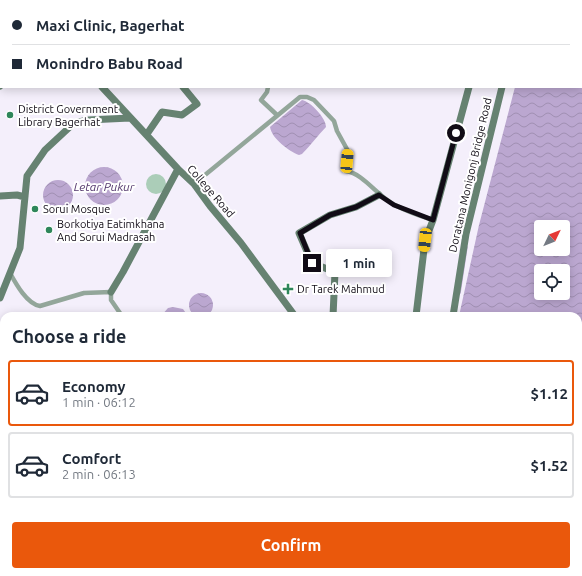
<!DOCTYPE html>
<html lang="en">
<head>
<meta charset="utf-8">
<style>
  body { margin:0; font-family:Ubuntu,sans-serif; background:#f6f6f7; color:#1f2937; height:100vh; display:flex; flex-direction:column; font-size:15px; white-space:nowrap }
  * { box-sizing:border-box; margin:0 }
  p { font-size:13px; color:#747a83 }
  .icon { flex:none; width:22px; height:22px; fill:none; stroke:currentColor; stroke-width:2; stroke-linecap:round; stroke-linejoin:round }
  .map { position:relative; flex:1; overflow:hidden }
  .panel { position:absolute; left:0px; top:312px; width:582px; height:264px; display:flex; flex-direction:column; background:#fff; border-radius:12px 12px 0 0; box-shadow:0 2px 10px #0003 }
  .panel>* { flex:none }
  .guide { position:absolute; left:0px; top:0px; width:582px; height:88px; box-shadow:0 2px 10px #0003; display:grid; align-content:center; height:88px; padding:0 12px; background:#fff }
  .needle { width:26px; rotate:47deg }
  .buttons { position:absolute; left:534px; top:220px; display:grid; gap:8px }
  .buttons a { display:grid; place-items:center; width:36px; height:36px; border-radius:4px; background:#fff; box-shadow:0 2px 10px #0003; font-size:20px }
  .end { position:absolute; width:18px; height:18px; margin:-9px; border:5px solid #110c16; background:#fff; box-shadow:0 0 0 2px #fff }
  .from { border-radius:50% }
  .bubble { position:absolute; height:28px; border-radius:4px; background:#fff; box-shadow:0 2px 10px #0003; font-size:13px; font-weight:600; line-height:28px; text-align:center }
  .car { position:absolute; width:12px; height:24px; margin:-12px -6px; border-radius:5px; box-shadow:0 0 3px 1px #0007; background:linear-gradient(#f5c518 24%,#345 0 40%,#f5c518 0 76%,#345 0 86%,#f5c518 0) }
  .guide b { display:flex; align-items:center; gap:14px; height:38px; font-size:15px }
  .guide b+b { border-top:1px solid #e0e1e3 }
  .guide i { width:10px; height:10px; background:#1f2937 }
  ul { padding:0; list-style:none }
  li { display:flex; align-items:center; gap:12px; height:66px; margin:0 8px 6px; padding:0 4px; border:2px solid #e0e1e3; border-radius:4px }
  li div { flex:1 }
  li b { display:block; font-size:15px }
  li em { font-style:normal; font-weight:600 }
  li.current { border-color:#ea580c }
  li>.icon { width:36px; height:36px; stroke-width:1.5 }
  h2 { padding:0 12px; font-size:18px; line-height:48px }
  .primary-button { display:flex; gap:8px; margin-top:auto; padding:8px 12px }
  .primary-button a { flex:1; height:46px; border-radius:4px; background:#ea580c; color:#fff; font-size:16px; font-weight:600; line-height:46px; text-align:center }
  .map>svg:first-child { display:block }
  .green { fill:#abcdb8 }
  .water { fill:url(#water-waves); fill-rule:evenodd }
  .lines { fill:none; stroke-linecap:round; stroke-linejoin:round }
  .stream { stroke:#bba7d0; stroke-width:1.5 }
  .street { stroke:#93a69a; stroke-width:4.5 }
  .secondary { stroke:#668271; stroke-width:7 }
  .route { stroke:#110c16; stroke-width:5 }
  .poi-dot { fill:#2e865a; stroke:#fff; stroke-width:1.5 }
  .labels { text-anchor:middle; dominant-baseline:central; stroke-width:4; stroke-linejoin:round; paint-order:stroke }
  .poi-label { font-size:11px; fill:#110c16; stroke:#fff; text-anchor:start }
  .street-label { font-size:11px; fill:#110c16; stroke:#fff }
  .water-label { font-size:12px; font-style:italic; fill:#54386d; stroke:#fff }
</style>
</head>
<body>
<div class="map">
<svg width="582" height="576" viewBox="0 0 582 576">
  <defs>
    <pattern id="water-waves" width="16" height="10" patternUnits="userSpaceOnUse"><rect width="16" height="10" fill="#bba7d0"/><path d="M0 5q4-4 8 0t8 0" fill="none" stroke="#a08fb2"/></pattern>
  </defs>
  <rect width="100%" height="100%" fill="#f4effb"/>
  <!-- green -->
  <path class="green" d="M146 184a10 10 0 1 1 20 0a10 10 0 1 1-20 0Z"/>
  <!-- water -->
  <path class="water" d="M539 0H582V450L578 467V316H459L479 225 515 87H581V1H538ZM541 227H563V249H541ZM541 271H563V293H541Z
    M302 100C311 102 326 118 326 127 317 136 310 146 302 154L299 155C289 151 272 139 270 127Z
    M85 186a19 19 0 1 1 38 0a19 19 0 1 1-38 0Z
    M43 195a15 15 0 1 1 30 0a15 15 0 1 1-30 0Z
    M189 305a12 12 0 1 1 24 0a12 12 0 1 1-24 0Z
    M173 307 183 309 188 316H161L168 308Z
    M409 572H556L555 576H408Z"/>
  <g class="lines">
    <!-- stream -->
    <path class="stream" d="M460 293 467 247
      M191 572 192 576
      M185 575 186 576"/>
    <!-- street -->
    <path class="street" d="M273 1 274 0
      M268 87 267 92 261 100 277 115
      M194 184 300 97H307L314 100 334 121 337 131 348 151 346 171C364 174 377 196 395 205 406 211 420 216 433 220
      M10 273C16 284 27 304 40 306L84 293 111 292V300L122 316"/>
    <!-- secondary -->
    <path class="secondary" d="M17 0 18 1
      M258 0V1
      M365 0 368 1
      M468 0 470 1
      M73 1 74 0
      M222 1 223 0
      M493 1 494 0
      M524 1 525 0
      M0 86 1 85
      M102 87 178 169 194 184 210 206 241 243 295 316
      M147 134 162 112 182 115 197 104 183 87
      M0 196 17 195 25 197
      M111 292 123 272 178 169
      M0 298 20 248 27 176 45 150 74 123 88 120 130 118
      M333 316 335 272 312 263 299 233 330 215 356 207 379 195
      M416 316 425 241 433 220 469 87
      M453 316 466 234 502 87
      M0 400 4 405
      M0 572 4 570
      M57 572 59 576
      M365 576 366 572
      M399 576V572"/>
  </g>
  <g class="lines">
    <!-- route -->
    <path class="route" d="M312 263 300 233 330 215 356 207 379 195 394 205 433 220 456 133"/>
  </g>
  <!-- markers -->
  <g class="poi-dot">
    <circle cx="10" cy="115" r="4"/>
    <circle cx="35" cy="209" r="4"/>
    <circle cx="49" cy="230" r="4"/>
    <path d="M286 283h4v4h4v4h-4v4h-4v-4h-4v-4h4z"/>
  </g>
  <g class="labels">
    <!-- poi labels -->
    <g class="poi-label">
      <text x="18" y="109">District Government<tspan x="18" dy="13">Library Bagerhat</tspan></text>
      <text x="43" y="209">Sorui Mosque</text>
      <text x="57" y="224">Borkotiya Eatimkhana<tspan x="57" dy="13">And Sorui Madrasah</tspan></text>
      <text x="297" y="289">Dr Tarek Mahmud</text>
    </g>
    <!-- street labels -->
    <g class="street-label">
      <text transform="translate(470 175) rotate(-77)">Doratana Monigonj Bridge Road</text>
      <text transform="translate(211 191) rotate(49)">College Road</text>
    </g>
    <!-- water labels -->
    <g class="water-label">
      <text x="104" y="186">Letar Pukur</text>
    </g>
  </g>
</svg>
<div class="buttons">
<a><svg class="needle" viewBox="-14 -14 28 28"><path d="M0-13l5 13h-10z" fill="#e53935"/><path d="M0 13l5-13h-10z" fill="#747a83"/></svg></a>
<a><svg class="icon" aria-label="locate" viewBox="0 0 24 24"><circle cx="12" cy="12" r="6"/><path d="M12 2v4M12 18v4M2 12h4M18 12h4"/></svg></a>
</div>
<i class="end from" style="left:456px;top:133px"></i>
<i class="end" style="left:312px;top:263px"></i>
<div class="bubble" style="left:326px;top:249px;width:66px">1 min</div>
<i class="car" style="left:347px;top:161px;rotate:5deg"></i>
<i class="car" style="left:425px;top:240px;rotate:186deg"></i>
<div class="guide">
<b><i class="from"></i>Maxi Clinic, Bagerhat</b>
<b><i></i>Monindro Babu Road</b>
</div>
<section class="panel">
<h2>Choose a ride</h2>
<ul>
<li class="current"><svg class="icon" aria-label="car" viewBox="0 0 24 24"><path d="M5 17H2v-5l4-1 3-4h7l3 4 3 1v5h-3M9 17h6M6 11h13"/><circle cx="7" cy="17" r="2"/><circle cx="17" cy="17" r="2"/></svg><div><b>Economy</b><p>1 min · 06:12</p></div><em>$1.12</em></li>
<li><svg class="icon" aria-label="car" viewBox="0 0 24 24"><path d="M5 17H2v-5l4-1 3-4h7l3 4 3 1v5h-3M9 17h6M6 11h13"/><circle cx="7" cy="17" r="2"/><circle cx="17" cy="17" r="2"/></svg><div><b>Comfort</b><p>2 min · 06:13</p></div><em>$1.52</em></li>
</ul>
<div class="primary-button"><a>Confirm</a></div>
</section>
</div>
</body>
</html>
